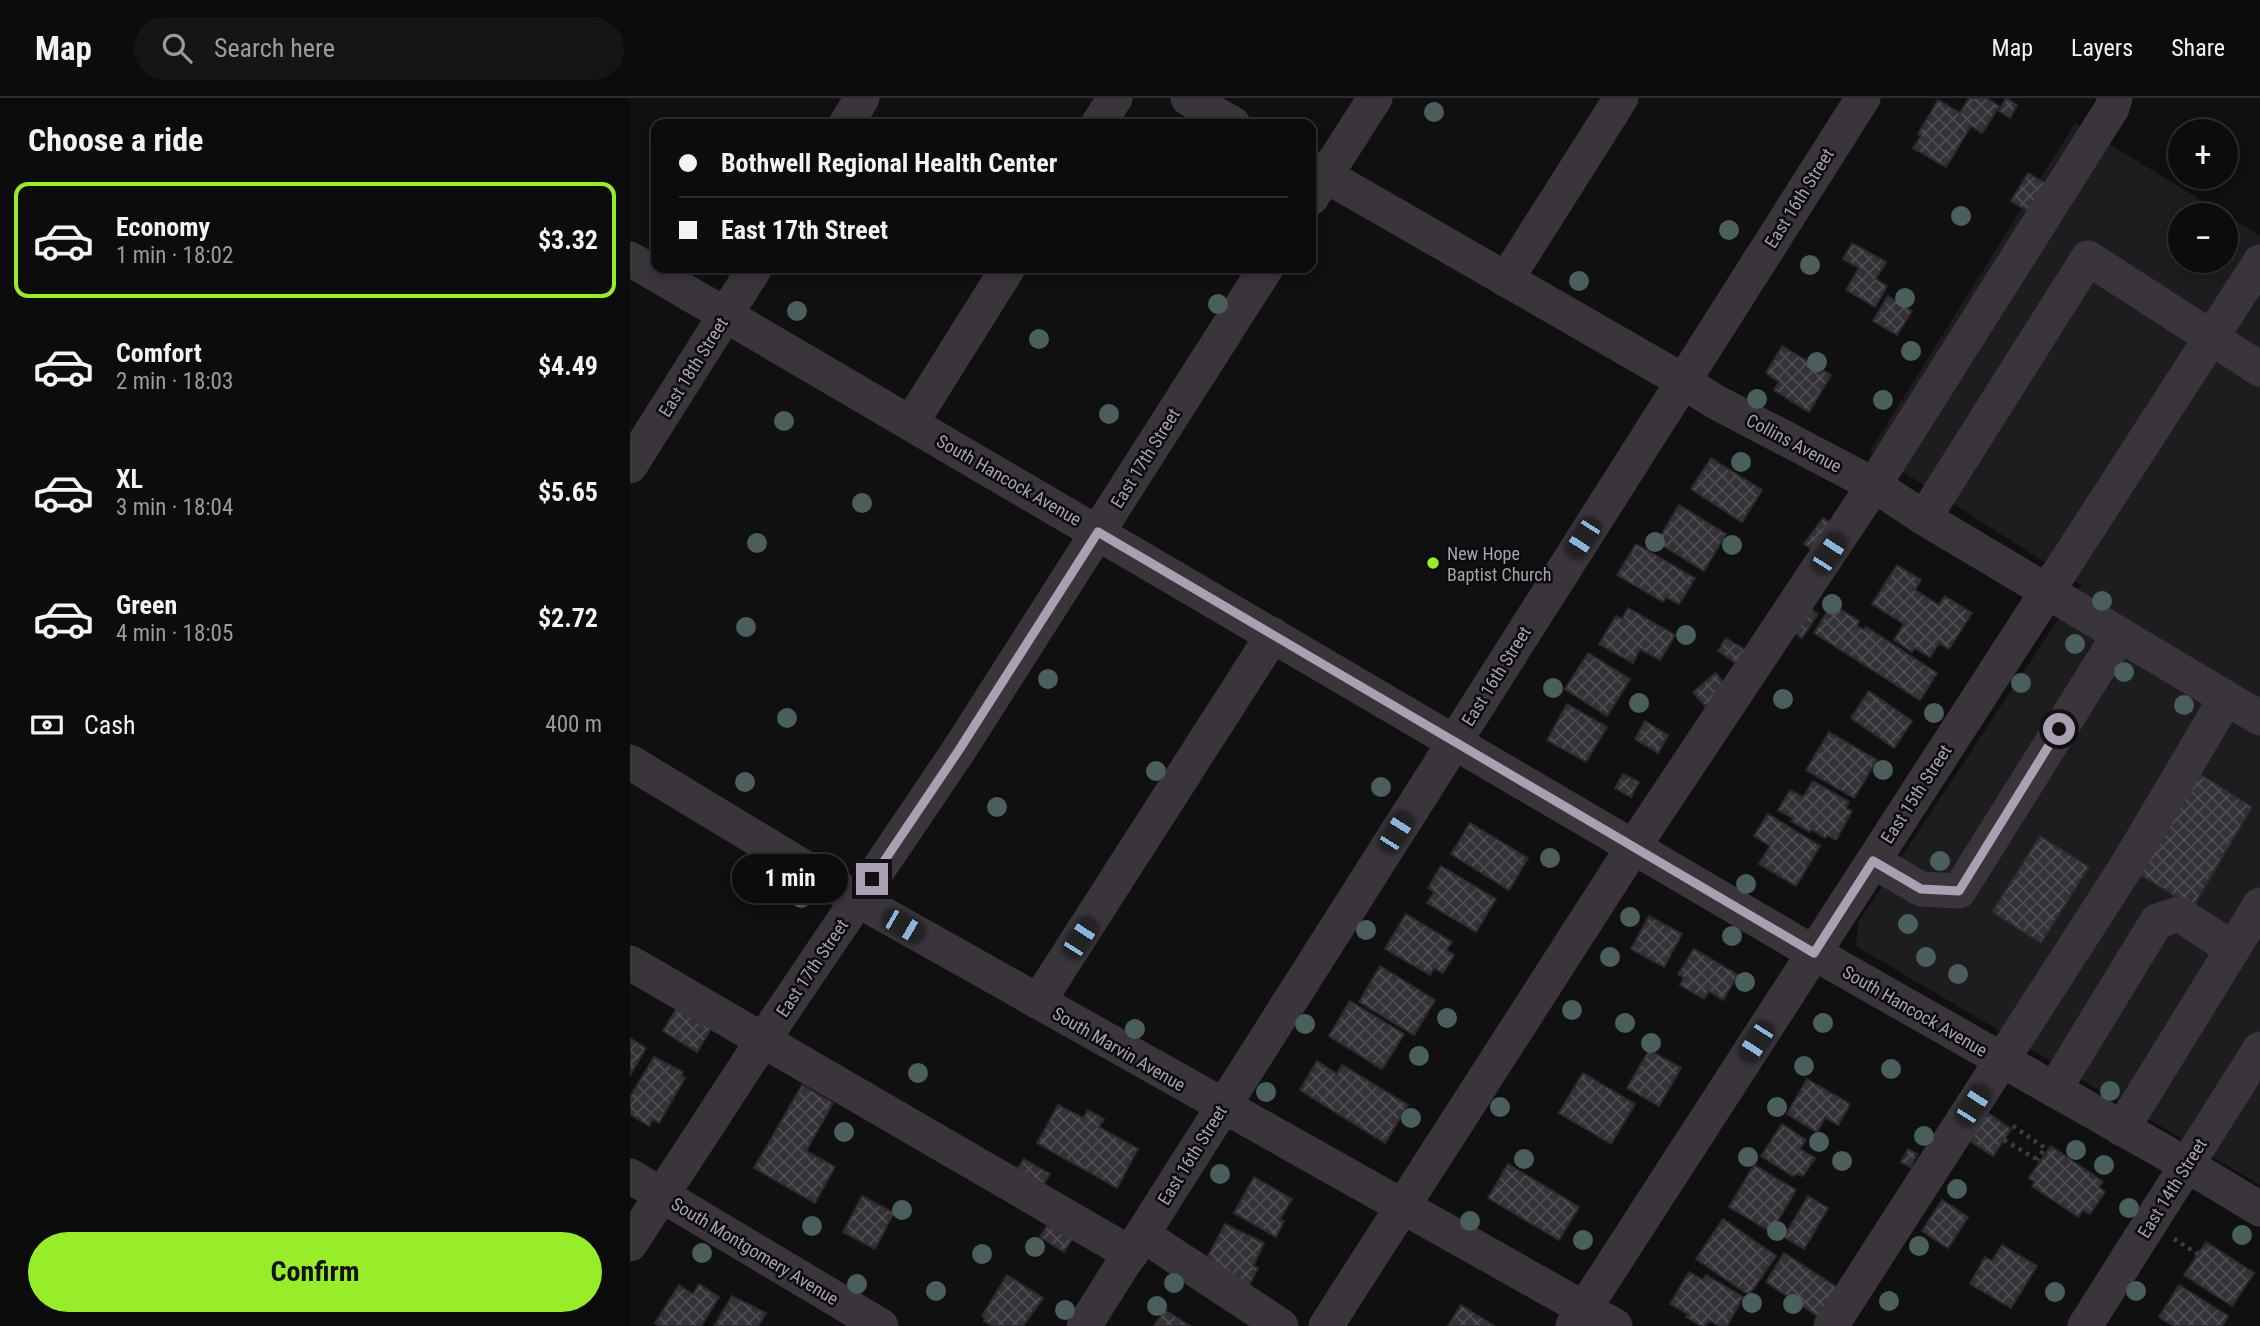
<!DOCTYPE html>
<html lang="en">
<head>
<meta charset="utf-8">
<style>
  body { margin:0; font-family:"Roboto Condensed",sans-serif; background:#161516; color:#f1f3f6; height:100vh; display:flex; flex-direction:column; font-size:26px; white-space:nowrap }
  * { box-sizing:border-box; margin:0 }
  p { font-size:23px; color:#9a9b9d }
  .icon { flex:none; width:38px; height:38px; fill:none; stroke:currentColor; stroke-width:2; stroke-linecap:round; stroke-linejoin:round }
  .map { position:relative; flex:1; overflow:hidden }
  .drawer { display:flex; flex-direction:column; background:#0d0c0d; width:630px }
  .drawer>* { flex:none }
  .banner { position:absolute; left:21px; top:21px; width:665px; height:154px; border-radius:14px; box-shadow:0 4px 10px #0003,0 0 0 2px #2d2c2e; display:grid; align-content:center; height:154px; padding:0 28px; background:#0d0c0d }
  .fabs { position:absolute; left:1538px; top:21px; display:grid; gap:14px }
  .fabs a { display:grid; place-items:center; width:70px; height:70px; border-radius:50%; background:#0d0c0d; box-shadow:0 4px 10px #0003,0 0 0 2px #2d2c2e; font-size:35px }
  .end { position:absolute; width:32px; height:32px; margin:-16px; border:9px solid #a9a1b2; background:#111; box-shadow:0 0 0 4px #111 }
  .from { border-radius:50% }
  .bubble { position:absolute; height:49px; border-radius:24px; background:#0d0c0d; box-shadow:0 4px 10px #0003,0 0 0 2px #2d2c2e; font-size:23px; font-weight:700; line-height:49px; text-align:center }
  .car { position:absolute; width:21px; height:42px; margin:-21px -10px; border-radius:9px; box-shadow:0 0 5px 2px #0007; background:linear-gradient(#222 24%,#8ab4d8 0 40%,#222 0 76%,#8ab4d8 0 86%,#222 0) }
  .banner b { display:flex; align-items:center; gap:24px; height:66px; font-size:26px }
  .banner b+b { border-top:2px solid #2d2c2e }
  .banner i { width:18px; height:18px; background:#f1f3f6 }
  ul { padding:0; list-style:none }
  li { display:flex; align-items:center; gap:21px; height:116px; margin:0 14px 10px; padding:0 14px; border:4px solid transparent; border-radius:14px }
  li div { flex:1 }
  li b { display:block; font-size:26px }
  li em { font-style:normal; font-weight:700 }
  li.selected { border-color:#98ed2b }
  li>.icon { width:63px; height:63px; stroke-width:1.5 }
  h2 { padding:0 28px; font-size:32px; line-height:84px }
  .pay { display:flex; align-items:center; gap:18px; height:77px; padding:0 28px; font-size:26px }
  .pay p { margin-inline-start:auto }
  .button { display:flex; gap:14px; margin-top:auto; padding:14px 28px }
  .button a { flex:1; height:80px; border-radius:42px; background:#98ed2b; color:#111; font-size:28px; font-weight:700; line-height:80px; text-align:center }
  header { display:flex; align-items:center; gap:42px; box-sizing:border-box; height:98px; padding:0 35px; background:#0d0c0d; border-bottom:2px solid #2d2c2e }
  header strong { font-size:33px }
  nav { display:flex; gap:38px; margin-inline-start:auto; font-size:24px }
  .search { width:490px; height:63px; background:#161516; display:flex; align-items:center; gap:18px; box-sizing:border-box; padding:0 24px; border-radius:38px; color:#9a9b9d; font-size:26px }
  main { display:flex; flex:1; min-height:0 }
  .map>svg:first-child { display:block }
  .built { fill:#1d1c1e; fill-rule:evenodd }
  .building { fill:url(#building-cross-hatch); stroke:#2c2a2d; stroke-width:2 }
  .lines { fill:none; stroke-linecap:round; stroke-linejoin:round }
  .path { stroke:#3e3b42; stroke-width:4.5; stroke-dasharray:3.5 5; stroke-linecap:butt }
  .minor { stroke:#39353b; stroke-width:35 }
  .tree { fill:#4a5e5b }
  .route { stroke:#a9a1b2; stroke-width:9 }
  .poi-dot { fill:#98ed2b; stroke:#0c0b0c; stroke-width:2.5 }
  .labels { text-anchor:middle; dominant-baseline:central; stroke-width:5; stroke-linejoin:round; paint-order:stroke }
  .street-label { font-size:18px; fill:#a9a1b2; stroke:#0c0b0c }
  .poi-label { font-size:18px; fill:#a9a1b2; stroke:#0c0b0c; text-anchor:start }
</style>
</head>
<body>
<header>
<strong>Map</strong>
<div class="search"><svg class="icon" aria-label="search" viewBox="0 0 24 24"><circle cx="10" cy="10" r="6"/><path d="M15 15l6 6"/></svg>Search here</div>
<nav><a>Map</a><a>Layers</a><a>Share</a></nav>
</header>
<main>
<section class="drawer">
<h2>Choose a ride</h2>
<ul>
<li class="selected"><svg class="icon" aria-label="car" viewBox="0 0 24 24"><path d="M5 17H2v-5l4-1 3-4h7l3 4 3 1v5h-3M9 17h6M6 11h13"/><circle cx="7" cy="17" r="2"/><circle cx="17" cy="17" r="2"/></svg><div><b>Economy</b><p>1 min · 18:02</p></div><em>$3.32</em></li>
<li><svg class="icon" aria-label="car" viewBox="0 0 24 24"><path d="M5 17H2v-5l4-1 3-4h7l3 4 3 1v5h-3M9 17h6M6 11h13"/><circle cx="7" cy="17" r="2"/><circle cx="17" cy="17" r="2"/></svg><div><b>Comfort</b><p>2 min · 18:03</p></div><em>$4.49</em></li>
<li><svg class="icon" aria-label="car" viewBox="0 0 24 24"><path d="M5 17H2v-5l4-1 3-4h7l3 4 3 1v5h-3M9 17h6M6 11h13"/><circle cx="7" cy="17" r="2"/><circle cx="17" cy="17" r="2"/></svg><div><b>XL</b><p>3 min · 18:04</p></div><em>$5.65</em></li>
<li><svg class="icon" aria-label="car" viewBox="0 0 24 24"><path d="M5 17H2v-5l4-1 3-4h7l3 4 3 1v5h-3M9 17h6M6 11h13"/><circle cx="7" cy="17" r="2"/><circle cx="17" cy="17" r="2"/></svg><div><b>Green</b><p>4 min · 18:05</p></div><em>$2.72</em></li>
</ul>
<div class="pay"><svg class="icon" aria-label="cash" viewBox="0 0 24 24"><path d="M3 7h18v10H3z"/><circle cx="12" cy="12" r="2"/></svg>Cash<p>400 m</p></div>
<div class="button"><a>Confirm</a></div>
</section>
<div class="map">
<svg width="1630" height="1228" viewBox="0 0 1630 1228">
  <defs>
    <pattern id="building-cross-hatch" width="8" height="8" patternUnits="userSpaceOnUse" patternTransform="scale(1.75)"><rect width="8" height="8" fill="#343236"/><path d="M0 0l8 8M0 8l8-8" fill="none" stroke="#4f4d51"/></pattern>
  </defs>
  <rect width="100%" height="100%" fill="#111011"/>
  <!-- built -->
  <path class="built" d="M1445 25 1630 138V1087L1226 848 1229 823 1451 487 1240 353ZM1550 117H1596V163H1550Z"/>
  <!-- building -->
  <path class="building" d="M1339 0H1356L1369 8 1352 35 1341 28 1316 69 1283 50 1291 38 1288 36 1308 2 1330 15Z
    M1376 0 1387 7 1380 20 1369 13Z
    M1398 75 1418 87 1401 115 1381 103Z
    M1222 145 1256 164 1246 181 1257 188 1245 209 1216 192 1229 170 1213 161Z
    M1258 198 1282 213 1267 237 1243 223Z
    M1152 248 1201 277 1179 314 1144 292 1149 284 1136 275Z
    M1081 360 1132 392 1112 424 1061 391Z
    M1049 407 1096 436 1074 473 1027 444Z
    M1193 420 1206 428 1187 455 1174 446Z
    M1006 446 1065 480 1049 506 1036 499 1033 504 987 477Z
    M1267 467 1291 482 1285 492 1309 507 1315 498 1342 515 1319 551 1309 545 1300 559 1284 550 1282 554 1264 542 1274 526 1242 506Z
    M1170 504 1188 516 1172 540 1155 528Z
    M1202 506 1229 523 1227 528 1234 532 1236 529 1307 575 1290 602 1184 535Z
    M998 510 1045 537 1030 562 1010 551 1003 565 969 546 986 518 992 521Z
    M1096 540 1117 553 1109 567 1088 553Z
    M958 555 1000 581 977 618 935 591Z
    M1086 575 1099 591 1076 609 1063 594Z
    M1239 593 1282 623 1264 650 1221 620Z
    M937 606 977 629 956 664 917 642Z
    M1015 623 1038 637 1028 655 1005 641Z
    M1199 634 1247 662 1224 700 1176 672Z
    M993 676 1009 684 1001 699 985 690Z
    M1570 676 1622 709 1563 809 1509 776Z
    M1183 683 1219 704 1216 710 1222 713 1206 742 1197 737 1195 740 1181 731 1180 734 1161 723 1163 720 1148 712 1160 692 1173 699Z
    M1138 716 1190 748 1166 788 1129 766 1140 748 1124 738Z
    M840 725 898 760 879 792 821 756Z
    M1410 738 1459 769 1411 845 1362 814Z
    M811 768 866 801 846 834 797 805 804 794 798 790Z
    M776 816 822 844 816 852 824 857 813 875 804 870 800 877 755 851Z
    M1019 818 1052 836 1034 869 1001 851Z
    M1064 851 1108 877 1093 902 1079 893 1074 901 1050 887 1054 880 1048 876Z
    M750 868 805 902 784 937 729 904Z
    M51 903 85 924 67 954 33 933Z
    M720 903 774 936 752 971 699 938Z
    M0 940 16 950 0 977Z
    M1019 952 1051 970 1029 1008 997 990Z
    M24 959 53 974 51 978 55 980 29 1025 23 1021 19 1028 0 1016V999Z
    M687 963 707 976 712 967 778 1007 755 1045 670 992Z
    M953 975 1005 1006 981 1046 929 1015Z
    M1177 981 1220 1006 1208 1027 1195 1019 1187 1034 1157 1016Z
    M172 987 203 1005 176 1053 205 1069 185 1105 124 1070Z
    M428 1007 453 1020 458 1012 474 1021 469 1029 508 1051 487 1090 407 1045Z
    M1355 1013 1381 1031 1363 1058 1337 1041Z
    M1152 1026 1176 1042 1170 1051 1185 1060 1173 1078 1167 1076 1163 1078 1131 1058Z
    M1421 1048 1473 1084 1469 1089 1475 1094 1460 1116 1453 1112 1448 1119 1402 1088 1405 1084 1399 1080Z
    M1278 1051 1287 1056 1281 1069 1271 1064Z
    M394 1061 420 1076 409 1093 383 1078Z
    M878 1066 949 1109 929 1142 858 1100Z
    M1124 1067 1166 1092 1141 1134 1099 1109Z
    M624 1079 662 1101 650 1121 654 1123 646 1139 604 1115Z
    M232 1098 264 1115 245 1151 213 1134Z
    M1178 1098 1198 1110 1174 1151 1154 1139Z
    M1312 1102 1338 1119 1318 1150 1292 1133Z
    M422 1120 446 1135 434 1154 410 1139Z
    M1093 1121 1146 1158 1119 1197 1066 1161Z
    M595 1126 634 1145 623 1168 628 1170 617 1192 572 1169Z
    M1576 1144 1624 1175 1602 1208 1554 1177Z
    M1372 1147 1407 1168 1381 1210 1340 1186 1355 1159 1362 1163Z
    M1154 1155 1208 1190 1189 1219 1136 1184Z
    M1059 1174 1073 1182 1076 1177 1113 1199 1097 1228H1089L1079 1222 1075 1228H1071L1056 1219 1058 1216 1040 1206Z
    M377 1177 413 1200 393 1228H362L354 1223 355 1220 352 1218Z
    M69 1186 89 1199 71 1228H29L25 1225 49 1187 63 1196Z
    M1549 1187 1598 1218 1592 1228H1544L1529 1219Z
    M102 1198 136 1215 128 1228H84Z
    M831 1207 863 1227 865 1228H818Z
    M535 1212 560 1228H524Z"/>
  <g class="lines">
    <!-- path -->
    <path class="path" d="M1383 1028 1415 1050 1407 1062
      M1374 1042 1410 1063
      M1544 1141 1568 1156"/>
    <!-- minor -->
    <path class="minor" d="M558 0 603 26
      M216 26 232 0
      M468 26 485 0
      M681 69 1053 283 1084 303 1244 387 1294 420 1630 620
      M681 100 745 0
      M0 161 1184 855 1557 1067 1630 1111
      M876 182 991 0
      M281 325 378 170
      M0 368 125 170
      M1294 420 1458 160 1630 271
      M0 664 228 802 985 1228
      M1243 763 1291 791 1329 793 1489 537
      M0 865 501 1156
      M408 904 643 537
      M1424 992 1527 823 1549 816 1603 851
      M1492 1031 1630 807
      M0 1078 251 1228
      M513 1137 651 1228
      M0 1146 133 942 329 652 636 170
      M454 1228 1233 0
      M696 1228 1004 748 1244 387 1482 10 1485 0
      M943 1228 1630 164
      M1201 1228 1498 766 1596 600
      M1455 1228 1630 951"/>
  </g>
  <!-- trees -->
  <g class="tree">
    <circle cx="804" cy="14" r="10"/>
    <circle cx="1331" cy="118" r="10"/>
    <circle cx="1099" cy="132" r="10"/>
    <circle cx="1180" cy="167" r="10"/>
    <circle cx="949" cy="183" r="10"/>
    <circle cx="1275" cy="200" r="10"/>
    <circle cx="588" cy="206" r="10"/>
    <circle cx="167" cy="213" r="10"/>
    <circle cx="409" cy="241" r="10"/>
    <circle cx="1281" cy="253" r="10"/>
    <circle cx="1187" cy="264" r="10"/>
    <circle cx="1127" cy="301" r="10"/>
    <circle cx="1253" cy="302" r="10"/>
    <circle cx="479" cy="316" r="10"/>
    <circle cx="154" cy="323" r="10"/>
    <circle cx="1111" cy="364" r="10"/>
    <circle cx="232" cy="405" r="10"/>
    <circle cx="1025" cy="444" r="10"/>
    <circle cx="127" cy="445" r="10"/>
    <circle cx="1102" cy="447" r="10"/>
    <circle cx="1472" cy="503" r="10"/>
    <circle cx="1202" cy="506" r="10"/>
    <circle cx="116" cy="529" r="10"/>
    <circle cx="1056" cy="537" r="10"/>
    <circle cx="1445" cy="546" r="10"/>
    <circle cx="1494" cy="574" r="10"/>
    <circle cx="418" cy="581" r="10"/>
    <circle cx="1391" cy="585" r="10"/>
    <circle cx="923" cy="590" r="10"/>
    <circle cx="1153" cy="601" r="10"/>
    <circle cx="1009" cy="605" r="10"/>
    <circle cx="1554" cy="607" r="10"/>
    <circle cx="1304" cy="615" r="10"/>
    <circle cx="157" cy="620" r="10"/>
    <circle cx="1253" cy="672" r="10"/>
    <circle cx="526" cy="673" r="10"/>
    <circle cx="115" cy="684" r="10"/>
    <circle cx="751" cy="689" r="10"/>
    <circle cx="367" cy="709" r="10"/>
    <circle cx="920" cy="760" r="10"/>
    <circle cx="1310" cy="763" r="10"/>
    <circle cx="1116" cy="786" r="10"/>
    <circle cx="171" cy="800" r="10"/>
    <circle cx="1000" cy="819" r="10"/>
    <circle cx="1278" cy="826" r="10"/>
    <circle cx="736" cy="832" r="10"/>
    <circle cx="1102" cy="838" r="10"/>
    <circle cx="980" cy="859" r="10"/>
    <circle cx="1296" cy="859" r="10"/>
    <circle cx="1328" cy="876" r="10"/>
    <circle cx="1115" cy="884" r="10"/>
    <circle cx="942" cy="912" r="10"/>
    <circle cx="817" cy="920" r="10"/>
    <circle cx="995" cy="925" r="10"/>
    <circle cx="1193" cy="925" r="10"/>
    <circle cx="675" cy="926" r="10"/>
    <circle cx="505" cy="931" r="10"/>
    <circle cx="1021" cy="945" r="10"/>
    <circle cx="789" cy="958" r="10"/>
    <circle cx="1174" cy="968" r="10"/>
    <circle cx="1261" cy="971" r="10"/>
    <circle cx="288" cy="975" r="10"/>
    <circle cx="1480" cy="993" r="10"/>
    <circle cx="636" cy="994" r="10"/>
    <circle cx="870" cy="1009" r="10"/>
    <circle cx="1147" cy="1009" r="10"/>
    <circle cx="781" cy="1020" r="10"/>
    <circle cx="214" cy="1034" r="10"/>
    <circle cx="1294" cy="1038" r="10"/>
    <circle cx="1189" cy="1044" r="10"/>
    <circle cx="1446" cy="1052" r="10"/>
    <circle cx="1118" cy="1059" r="10"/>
    <circle cx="894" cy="1061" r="10"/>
    <circle cx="1212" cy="1063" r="10"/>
    <circle cx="1474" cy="1067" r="10"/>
    <circle cx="590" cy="1076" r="10"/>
    <circle cx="1327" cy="1091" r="10"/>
    <circle cx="1499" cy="1110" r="10"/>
    <circle cx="272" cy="1112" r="10"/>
    <circle cx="840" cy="1123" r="10"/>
    <circle cx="182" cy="1128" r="10"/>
    <circle cx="1147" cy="1133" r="10"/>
    <circle cx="1612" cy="1137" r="10"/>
    <circle cx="953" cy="1142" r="10"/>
    <circle cx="1289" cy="1148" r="10"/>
    <circle cx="405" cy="1149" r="10"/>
    <circle cx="72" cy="1155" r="10"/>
    <circle cx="352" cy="1156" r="10"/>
    <circle cx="544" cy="1185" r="10"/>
    <circle cx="227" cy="1186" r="10"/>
    <circle cx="306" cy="1193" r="10"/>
    <circle cx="1506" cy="1193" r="10"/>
    <circle cx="1425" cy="1194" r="10"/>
    <circle cx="1259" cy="1203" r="10"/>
    <circle cx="1122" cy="1205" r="10"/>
    <circle cx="1163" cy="1206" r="10"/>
    <circle cx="527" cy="1208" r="10"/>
    <circle cx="435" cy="1212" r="10"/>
  </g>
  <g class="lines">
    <!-- route -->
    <path class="route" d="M242 781 329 652 468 434 1184 855 1243 763 1291 791 1329 793 1429 631"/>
  </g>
  <!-- markers -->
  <circle class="poi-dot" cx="803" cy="465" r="7"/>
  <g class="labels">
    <!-- street labels -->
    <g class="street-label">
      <text transform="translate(1169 100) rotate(-58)">East 16th Street</text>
      <text transform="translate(63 269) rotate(-58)">East 18th Street</text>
      <text transform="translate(1164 345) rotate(28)">Collins Avenue</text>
      <text transform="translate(515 360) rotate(-58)">East 17th Street</text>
      <text transform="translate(379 382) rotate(30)">South Hancock Avenue</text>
      <text transform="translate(866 578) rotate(-58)">East 16th Street</text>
      <text transform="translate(1286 696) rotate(-57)">East 15th Street</text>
      <text transform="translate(182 870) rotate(-56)">East 17th Street</text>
      <text transform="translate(1285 913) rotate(30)">South Hancock Avenue</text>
      <text transform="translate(489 951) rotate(30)">South Marvin Avenue</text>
      <text transform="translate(562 1057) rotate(-58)">East 16th Street</text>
      <text transform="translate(1542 1090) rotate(-58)">East 14th Street</text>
      <text transform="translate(125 1153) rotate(31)">South Montgomery Avenue</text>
    </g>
    <!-- poi labels -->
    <g class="poi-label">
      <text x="817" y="455">New Hope<tspan x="817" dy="21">Baptist Church</tspan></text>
    </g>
  </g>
</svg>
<div class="fabs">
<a>+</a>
<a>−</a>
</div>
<i class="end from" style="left:1429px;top:631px"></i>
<i class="end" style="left:242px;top:781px"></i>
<div class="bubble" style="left:102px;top:756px;width:116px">1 min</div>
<i class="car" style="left:953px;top:440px;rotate:213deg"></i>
<i class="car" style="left:1199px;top:455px;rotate:33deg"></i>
<i class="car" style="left:766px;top:734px;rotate:32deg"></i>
<i class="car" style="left:273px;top:828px;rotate:120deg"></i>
<i class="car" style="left:450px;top:840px;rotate:33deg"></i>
<i class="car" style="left:1126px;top:944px;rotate:213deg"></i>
<i class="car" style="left:1343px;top:1007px;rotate:33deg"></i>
<div class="banner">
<b><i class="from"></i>Bothwell Regional Health Center</b>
<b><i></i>East 17th Street</b>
</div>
</div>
</main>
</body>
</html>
